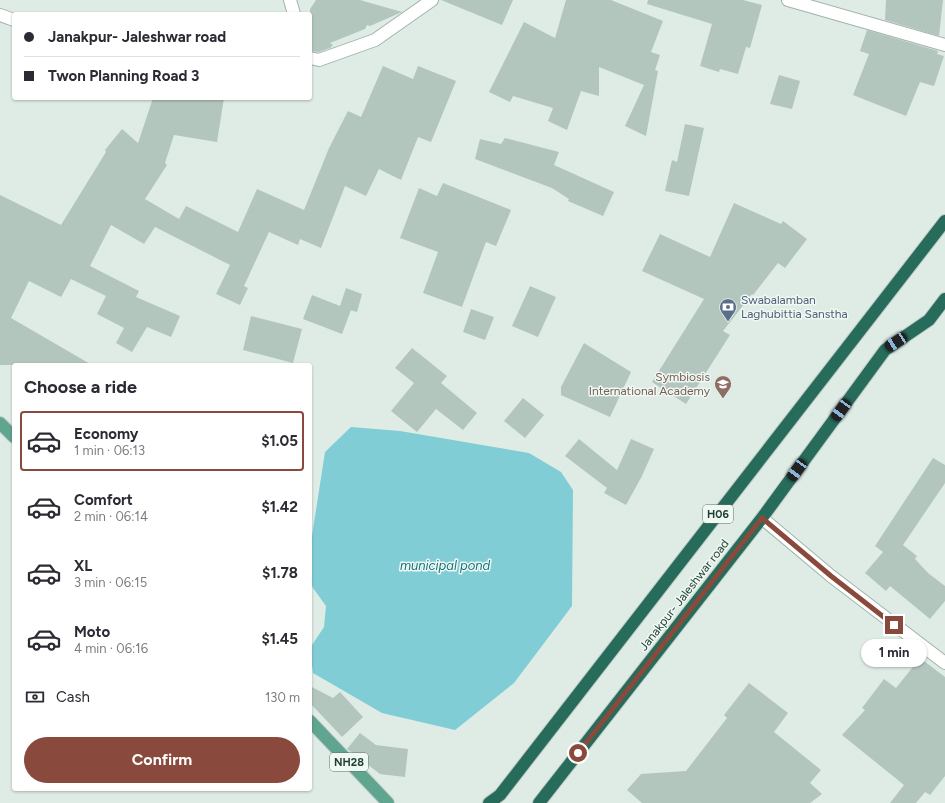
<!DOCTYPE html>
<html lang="en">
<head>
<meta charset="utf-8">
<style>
  body { margin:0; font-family:Figtree,sans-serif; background:#f2f2f3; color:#2b2b33; height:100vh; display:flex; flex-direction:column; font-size:15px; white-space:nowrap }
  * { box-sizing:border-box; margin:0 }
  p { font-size:13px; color:#7c7c81 }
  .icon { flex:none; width:22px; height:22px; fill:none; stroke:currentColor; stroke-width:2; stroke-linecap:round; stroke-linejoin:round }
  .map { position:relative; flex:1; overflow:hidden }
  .details { position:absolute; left:12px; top:363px; width:300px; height:428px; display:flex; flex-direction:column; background:#fff; border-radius:4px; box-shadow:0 1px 3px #0004 }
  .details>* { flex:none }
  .banner { position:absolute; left:12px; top:12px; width:300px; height:88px; border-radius:4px; box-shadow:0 1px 3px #0004; display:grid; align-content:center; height:88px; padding:0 12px; background:#fff }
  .end { position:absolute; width:18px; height:18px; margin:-9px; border:5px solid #8a493d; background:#fff; box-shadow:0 0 0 2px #fff }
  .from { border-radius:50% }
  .bubble { position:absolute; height:28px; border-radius:14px; background:#fff; box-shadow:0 1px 3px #0004; font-size:13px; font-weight:700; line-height:28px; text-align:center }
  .car { position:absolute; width:12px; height:24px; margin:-12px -6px; border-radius:5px; box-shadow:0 0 3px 1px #0007; background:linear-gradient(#222 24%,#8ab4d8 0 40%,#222 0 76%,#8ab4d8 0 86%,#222 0) }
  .banner b { display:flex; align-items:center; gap:14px; height:38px; font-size:15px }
  .banner b+b { border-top:1px solid #e1e1e2 }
  .banner i { width:10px; height:10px; background:#2b2b33 }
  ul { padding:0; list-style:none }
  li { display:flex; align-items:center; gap:12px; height:60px; margin:0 8px 6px; padding:0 4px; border:2px solid transparent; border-radius:4px }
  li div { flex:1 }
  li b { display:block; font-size:15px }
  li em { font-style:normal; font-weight:700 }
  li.current { border-color:#8a493d }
  li>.icon { width:36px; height:36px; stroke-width:1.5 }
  h2 { padding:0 12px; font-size:18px; line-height:48px }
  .pay { display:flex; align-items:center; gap:10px; height:44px; padding:0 12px; font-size:15px }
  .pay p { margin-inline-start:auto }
  .action { display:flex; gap:8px; margin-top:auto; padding:8px 12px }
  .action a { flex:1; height:46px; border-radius:24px; background:#8a493d; color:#fff; font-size:16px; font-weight:700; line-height:46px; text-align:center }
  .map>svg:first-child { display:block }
  .water { fill:#80cdd6 }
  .building { fill:#b3c6be }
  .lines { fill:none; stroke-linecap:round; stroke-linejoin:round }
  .street-casing { stroke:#a1b4ac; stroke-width:14 }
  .primary-casing { stroke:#c0c9c6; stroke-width:14 }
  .highway-casing { stroke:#c0c9c6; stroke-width:14 }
  .street { stroke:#fff; stroke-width:12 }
  .primary { stroke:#5fa590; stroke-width:12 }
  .highway { stroke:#276c5b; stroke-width:12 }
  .route { stroke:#8a493d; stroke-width:5 }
  .labels { text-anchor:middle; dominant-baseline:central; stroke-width:3; stroke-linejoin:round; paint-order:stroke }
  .shield { fill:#eff8f3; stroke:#5d756d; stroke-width:1 }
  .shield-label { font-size:11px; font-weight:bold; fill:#1e3d33 }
  .service-label { font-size:12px; fill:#4e5e75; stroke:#eff8f3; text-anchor:start }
  .education-label { font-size:12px; fill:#785e54; stroke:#eff8f3; text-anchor:end }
  .street-label { font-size:12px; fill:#1e3d33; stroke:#eff8f3 }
  .water-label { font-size:13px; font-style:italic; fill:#13717e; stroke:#eff8f3 }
</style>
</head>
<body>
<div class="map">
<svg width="945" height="803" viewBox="0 0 945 803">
  <rect width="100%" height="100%" fill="#deece5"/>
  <!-- water -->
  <path class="water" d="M351 427 400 431 529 453 561 472 573 490 572 606 514 683 455 730 382 713 313 673 310 648 324 627 326 606 313 588 310 580V549L325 452Z"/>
  <!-- building -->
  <path class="building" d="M316 0H360L402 12 370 26 367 25 365 29 330 43 333 45 330 48 319 52 310 51V9Z
    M441 0H513L502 25Z
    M566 0H611L663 21 651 52 660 55 655 70 658 71 646 136 625 126 644 85 599 67V96L581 91 567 130 548 121 553 108 513 96 510 102 489 92 524 22 555 38Z
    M648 0H743L762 5 750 48 746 47 738 74 720 69 719 72 700 66 712 24 647 4Z
    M886 0H943L939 36 885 20Z
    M867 30 938 51 937 54 944 56 934 86 920 82 906 116 853 95 869 54 860 51Z
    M383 66 413 79 418 66 456 81 431 142 418 137 401 180 379 169 366 196 345 186 321 248 300 239 298 245 269 232 244 286 248 288 240 305 216 294 230 265 155 227 144 244 111 225 90 266 139 291 136 297 180 316 171 337 147 327 132 352 116 343 124 328 97 314 106 296 71 279 61 297 29 281 11 318 92 365H0V195L61 225 106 152 105 150 122 129 138 143 153 98H224L217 142 174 135 165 163 167 165 145 199 179 219 186 206 238 232 257 189 304 210 329 148 348 111 361 117Z
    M779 75 800 81 792 109 770 104Z
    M685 124 704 128 689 196 665 191 672 160 677 162Z
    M505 138 559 152 554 165 614 192 603 216 568 201 569 199 552 188 475 159 480 139 501 144Z
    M443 183 511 210 496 246 486 242 462 307 423 293 438 252 400 238 419 188 437 196Z
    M734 203 781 224 783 221 807 239 785 268 778 263 753 295 752 294 723 331 730 335 686 404 652 382 704 299 642 271 660 234 710 257Z
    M530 286 556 297 538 337 512 326Z
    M346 288 362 294 357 312 350 310H351L342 334 303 319 312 295 340 306Z
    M471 309 494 317 485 340 463 332Z
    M251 316 302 329 293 363 243 350Z
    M584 343 631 372 610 417 561 395V387Z
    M412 348 447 376 441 383 477 413 463 430 436 409 417 432 391 411 414 383 395 368Z
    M523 398 544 415 525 438 504 421Z
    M579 439 617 470 631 439 654 449 642 476 626 505 604 493 607 488 565 456Z
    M933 458 945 465V483L903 545 917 556 915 559 928 573 945 586V601L930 619 890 586 886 591 865 573 883 552 875 546Z
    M920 658 945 677V776L930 795 925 792 916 803H890L904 785 842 735 865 710 862 708 884 679 896 688Z
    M749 683 788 713 774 732 821 770 810 783 822 794 810 803H642L627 790 641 774 686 771 727 718 724 715Z
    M310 686 333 698 340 692 363 717 342 737 310 703Z
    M360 733 376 745 408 749 405 777 380 774 347 749Z"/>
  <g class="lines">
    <!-- street casing -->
    <g class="street-casing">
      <path id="street" d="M290 0 294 14
        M788 0 945 45
        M0 15 14 20
        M310 58 319 60 375 40 432 0
        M762 518 831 576 945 663"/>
    </g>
    <!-- primary casing -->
    <g class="primary-casing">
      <path id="primary" d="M0 423 14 437
        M310 721 388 803"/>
    </g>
    <!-- highway casing -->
    <g class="highway-casing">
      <path id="highway" d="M489 803 500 795 945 221
        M539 803 762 518 885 350 929 320 945 299"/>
    </g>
    <!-- street -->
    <use href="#street" class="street"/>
    <!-- primary -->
    <use href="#primary" class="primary"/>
    <!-- highway -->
    <use href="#highway" class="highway"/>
  </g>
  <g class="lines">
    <!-- route -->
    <path class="route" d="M578 753 762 518 831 576 894 625"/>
  </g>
  <!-- icons -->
  <defs>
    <g id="bank-pin" transform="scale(0.9)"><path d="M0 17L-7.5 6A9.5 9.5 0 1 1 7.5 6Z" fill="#5c6f8a" stroke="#eff8f3"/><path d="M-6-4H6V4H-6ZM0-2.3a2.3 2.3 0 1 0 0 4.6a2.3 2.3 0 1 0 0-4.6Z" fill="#fff"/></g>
    <g id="school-pin" transform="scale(0.9)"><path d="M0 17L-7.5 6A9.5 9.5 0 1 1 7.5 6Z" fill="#8d6e63" stroke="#eff8f3"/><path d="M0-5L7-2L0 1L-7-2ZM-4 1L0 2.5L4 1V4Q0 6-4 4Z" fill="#fff"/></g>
  </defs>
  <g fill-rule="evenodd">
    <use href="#bank-pin" x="728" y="307"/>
    <use href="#school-pin" x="723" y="384"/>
  </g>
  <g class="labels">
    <!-- shield labels -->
    <g class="shield">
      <rect x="703" y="505" width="30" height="18" rx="3"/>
      <rect x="330" y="753" width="38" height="18" rx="3"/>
    </g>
    <g class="shield-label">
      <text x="718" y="514">H06</text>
      <text x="349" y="762">NH28</text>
    </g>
    <!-- service labels -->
    <g class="service-label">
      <text x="741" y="300">Swabalamban<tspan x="741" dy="14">Laghubittia Sanstha</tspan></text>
    </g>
    <!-- education labels -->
    <g class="education-label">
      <text x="710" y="377">Symbiosis<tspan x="710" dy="14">International Academy</tspan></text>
    </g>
    <!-- street labels -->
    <g class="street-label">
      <text transform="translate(684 595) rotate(-52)">Janakpur- Jaleshwar road</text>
    </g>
    <!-- water labels -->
    <g class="water-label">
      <text x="445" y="565">municipal pond</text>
    </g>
  </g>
</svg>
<i class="end from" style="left:578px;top:753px"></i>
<i class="end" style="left:894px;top:625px"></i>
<div class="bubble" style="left:861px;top:639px;width:66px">1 min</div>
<i class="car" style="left:896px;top:342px;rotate:237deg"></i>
<i class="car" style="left:841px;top:410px;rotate:216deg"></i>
<i class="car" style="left:797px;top:470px;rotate:216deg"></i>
<div class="banner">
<b><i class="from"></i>Janakpur- Jaleshwar road</b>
<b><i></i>Twon Planning Road 3</b>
</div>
<section class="details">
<h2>Choose a ride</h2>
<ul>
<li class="current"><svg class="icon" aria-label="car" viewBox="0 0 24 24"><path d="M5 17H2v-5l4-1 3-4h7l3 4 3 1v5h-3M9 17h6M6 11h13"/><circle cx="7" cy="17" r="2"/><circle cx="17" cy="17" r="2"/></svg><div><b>Economy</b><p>1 min · 06:13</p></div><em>$1.05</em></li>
<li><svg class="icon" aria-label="car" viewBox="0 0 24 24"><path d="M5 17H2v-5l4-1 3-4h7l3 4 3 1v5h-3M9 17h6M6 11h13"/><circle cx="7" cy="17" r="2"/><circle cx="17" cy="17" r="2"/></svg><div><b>Comfort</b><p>2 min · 06:14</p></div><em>$1.42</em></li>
<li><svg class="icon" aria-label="car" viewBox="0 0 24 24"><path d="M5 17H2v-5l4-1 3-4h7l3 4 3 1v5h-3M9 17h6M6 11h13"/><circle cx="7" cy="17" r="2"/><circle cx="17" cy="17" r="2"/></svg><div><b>XL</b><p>3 min · 06:15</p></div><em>$1.78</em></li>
<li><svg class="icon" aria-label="car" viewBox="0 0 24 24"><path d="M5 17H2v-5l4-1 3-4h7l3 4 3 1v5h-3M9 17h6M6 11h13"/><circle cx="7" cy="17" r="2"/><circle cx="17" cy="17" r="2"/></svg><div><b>Moto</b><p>4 min · 06:16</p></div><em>$1.45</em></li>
</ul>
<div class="pay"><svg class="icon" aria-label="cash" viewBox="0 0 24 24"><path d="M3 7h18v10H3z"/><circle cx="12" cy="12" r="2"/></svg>Cash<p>130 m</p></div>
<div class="action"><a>Confirm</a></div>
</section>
</div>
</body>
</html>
